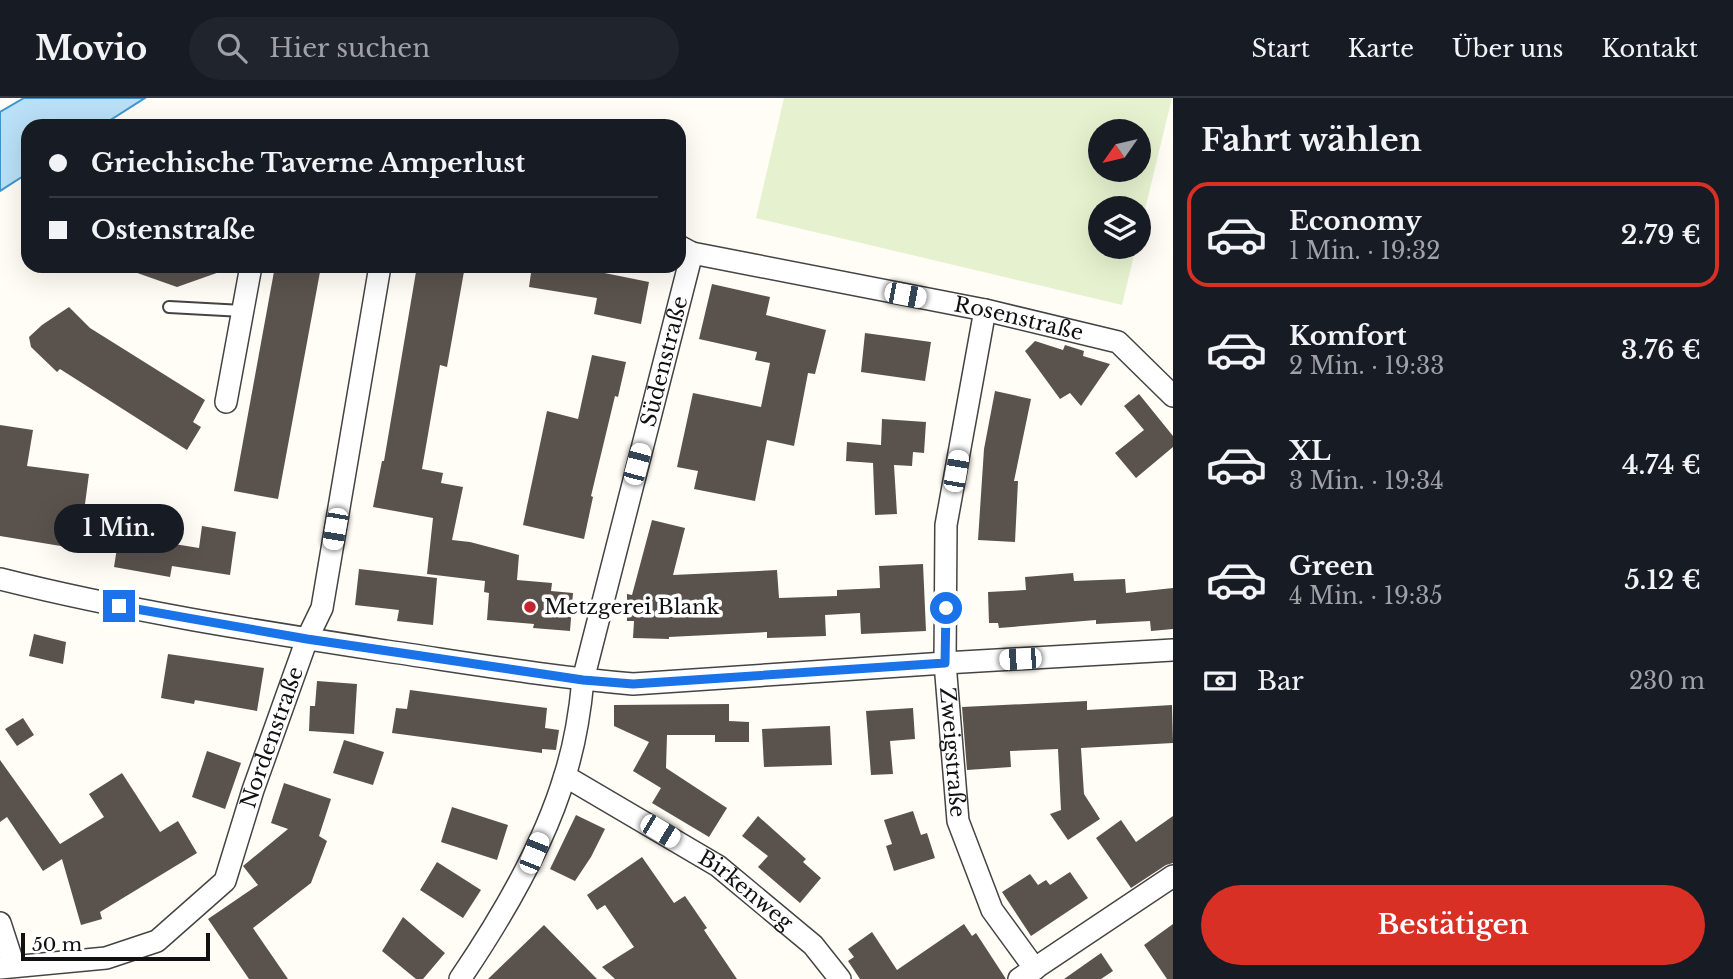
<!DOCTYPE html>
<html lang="de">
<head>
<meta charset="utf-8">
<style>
  body { margin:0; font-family:"Libre Baskerville",serif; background:#20242c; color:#f1f3f6; height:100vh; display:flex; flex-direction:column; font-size:26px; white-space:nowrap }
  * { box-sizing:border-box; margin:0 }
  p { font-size:23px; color:#9ea1a6 }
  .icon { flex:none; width:38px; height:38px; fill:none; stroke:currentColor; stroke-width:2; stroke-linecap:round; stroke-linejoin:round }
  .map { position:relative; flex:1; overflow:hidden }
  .panel { display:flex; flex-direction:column; background:#171b24; width:560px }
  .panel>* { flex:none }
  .top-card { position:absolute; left:21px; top:21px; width:665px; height:154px; border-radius:21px; box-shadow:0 7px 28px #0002; display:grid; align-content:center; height:154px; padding:0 28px; background:#171b24 }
  .needle { width:46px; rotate:236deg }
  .controls { position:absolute; left:1088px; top:21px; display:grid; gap:14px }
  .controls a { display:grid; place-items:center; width:63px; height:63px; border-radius:50%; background:#171b24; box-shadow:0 7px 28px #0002; font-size:35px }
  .scale { position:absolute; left:21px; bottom:18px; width:189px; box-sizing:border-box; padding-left:7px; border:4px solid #111; border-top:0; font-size:19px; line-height:24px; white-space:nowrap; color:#111; -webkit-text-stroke:5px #fff; paint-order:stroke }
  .end { position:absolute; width:32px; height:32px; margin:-16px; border:9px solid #1a73e8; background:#fff; box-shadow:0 0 0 4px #fff }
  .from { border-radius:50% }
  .bubble { position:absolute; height:49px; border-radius:24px; background:#171b24; box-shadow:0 7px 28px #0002; font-size:23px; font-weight:600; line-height:49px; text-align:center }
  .car { position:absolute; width:21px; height:42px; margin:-21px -10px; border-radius:9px; box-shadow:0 0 5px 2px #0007; background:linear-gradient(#fff 24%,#345 0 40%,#fff 0 76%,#345 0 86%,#fff 0) }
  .top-card b { display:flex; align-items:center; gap:24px; height:66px; font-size:26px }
  .top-card b+b { border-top:2px solid #363941 }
  .top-card i { width:18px; height:18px; background:#f1f3f6 }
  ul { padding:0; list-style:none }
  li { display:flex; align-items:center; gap:21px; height:105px; margin:0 14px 10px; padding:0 14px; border:4px solid transparent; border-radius:21px }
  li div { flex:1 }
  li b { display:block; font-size:26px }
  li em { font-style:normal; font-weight:600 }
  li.active { border-color:#d93025 }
  li>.icon { width:63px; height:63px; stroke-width:1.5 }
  h2 { padding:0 28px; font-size:32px; line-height:84px }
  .pay { display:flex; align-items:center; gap:18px; height:77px; padding:0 28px; font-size:26px }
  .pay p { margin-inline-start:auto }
  .action { display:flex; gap:14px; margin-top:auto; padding:14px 28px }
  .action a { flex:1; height:80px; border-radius:42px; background:#d93025; color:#fff; font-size:28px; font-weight:600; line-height:80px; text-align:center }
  header { display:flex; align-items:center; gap:42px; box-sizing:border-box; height:98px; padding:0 35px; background:#171b24; border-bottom:2px solid #363941 }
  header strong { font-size:33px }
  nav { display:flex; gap:38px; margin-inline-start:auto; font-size:24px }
  .search { width:490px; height:63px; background:#20242c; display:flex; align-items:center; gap:18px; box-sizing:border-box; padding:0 24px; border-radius:38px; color:#9ea1a6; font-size:26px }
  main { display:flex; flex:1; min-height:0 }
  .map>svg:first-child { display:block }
  .pitch { fill:#e6f2cf; fill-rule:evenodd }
  .water { fill:#b9e0f7; stroke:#3f96cf; stroke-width:2 }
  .building { fill:#5a524d }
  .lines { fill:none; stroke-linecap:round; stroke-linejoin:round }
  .service-casing { stroke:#444; stroke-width:14 }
  .minor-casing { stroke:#444; stroke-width:24 }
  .service { stroke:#fff; stroke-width:10 }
  .minor { stroke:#fff; stroke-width:21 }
  .route { stroke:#1a73e8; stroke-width:9 }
  .poi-dot { fill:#c4262e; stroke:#fff; stroke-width:2.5 }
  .labels { text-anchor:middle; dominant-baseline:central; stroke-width:7; stroke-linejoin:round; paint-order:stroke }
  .street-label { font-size:21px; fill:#111; stroke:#fff }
  .poi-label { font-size:21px; fill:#111; stroke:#fff; text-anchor:start }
</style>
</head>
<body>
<header>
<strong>Movio</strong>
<div class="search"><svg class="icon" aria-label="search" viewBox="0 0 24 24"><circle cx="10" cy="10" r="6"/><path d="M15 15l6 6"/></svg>Hier suchen</div>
<nav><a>Start</a><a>Karte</a><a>Über uns</a><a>Kontakt</a></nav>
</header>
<main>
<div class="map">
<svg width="1173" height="881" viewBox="0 0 1173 881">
  <rect width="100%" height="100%" fill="#fffdf5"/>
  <!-- pitch -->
  <path class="pitch" d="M784 0H1172L1139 136V110H1101V149H1136L1122 207 756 120ZM1101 33H1139V72H1101Z"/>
  <!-- water -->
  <path class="water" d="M24 0H145L101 28H28V75L0 93V14Z"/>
  <!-- building -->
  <path class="building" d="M126 168H227L228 171 177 189 126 171Z
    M275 168 320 174 278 401 234 393Z
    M417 168H465L447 269 440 267 422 371 443 375 441 385 463 389 452 442 470 444 519 457 517 482 552 485 551 493 573 495 570 533 533 530 534 526 487 522 489 495 484 494 485 483 427 476 433 420 373 409 382 363H384Z
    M532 168H570L649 184 641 226 594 216 597 200 529 189Z
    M712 186 770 199 766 217 826 232 815 276 808 275 794 348 767 342 755 403 694 391 698 373 677 369 693 295 761 309 770 265 755 262 757 254 699 241Z
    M69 209 90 230 205 302 193 324 201 329 187 352 60 271 57 274 31 249 29 239 42 227Z
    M865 235 931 244 925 283 861 274Z
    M1035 243 1063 252 1065 247 1084 253 1083 258 1110 266 1081 308 1070 295 1060 301 1025 253Z
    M592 257 626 264 618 299 615 298 591 398 593 399 584 441 523 427 547 313 578 321Z
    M995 293 1031 301 1014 383H1018L1015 444 978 442 984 351Z
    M1139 296 1173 338V349L1136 380 1115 355 1144 332 1124 308Z
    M882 321 926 324 924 355 913 354 912 368 894 367 897 416 875 417 873 365 846 363 847 344 881 347Z
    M0 327 33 332 27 368 89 376 79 451 0 438Z
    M652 422 685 430 673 477 777 472 779 500 837 498V492L880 490 879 468 923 466 926 533 861 536 860 515 825 517 826 538 767 540V534L669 539V541L633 540 634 523H627V496L632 497Z
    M202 428 236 434 230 477 172 468 170 479 114 469 119 437 199 450Z
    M359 471 437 480 433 527 397 523 399 512 355 507Z
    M1073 475 1074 483 1125 481 1126 495 1173 490V531L1151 533 1150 523 1096 526V522L999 530 998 525H989L988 494 1026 492 1025 479Z
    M34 536 66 544 63 566 29 558Z
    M168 556 264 570 257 613 195 602 194 606 161 600Z
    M317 583 357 586 354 636 309 633 310 608H315Z
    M410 592 547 610 545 630 559 632 556 652 542 651V655L392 635 396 610 407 611Z
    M1087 603V612L1172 607 1173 645 1081 650 1084 696 1100 721 1068 742 1050 716 1061 712 1058 651 1010 653 1011 669 967 672 962 609Z
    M729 606V623L749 624V644H715V637H667L666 670 727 710 709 739 652 705 661 690 633 673 649 644 614 628V607Z
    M913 610 915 641 890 643 893 676 871 677 866 613Z
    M23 620 34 637 17 648 5 631Z
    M830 628 832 667 764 669 762 631Z
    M344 642 384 654 373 687 333 675Z
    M207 653 241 665 225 711 192 699Z
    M0 662 60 746 104 719 89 696 122 675 160 734 178 723 197 755 100 814 102 821 81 827 62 761 43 773 7 719 0 724Z
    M284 685 331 701 319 738 327 743 311 785 253 830 288 881H249L208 821 258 787 243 768 288 731 271 725Z
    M452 709 508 727 497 762 441 744Z
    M913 713 921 737 927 735 935 760 894 773 886 748 892 746 884 722Z
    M576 717 605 731 591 759 575 783 550 771Z
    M758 718 806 761 803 764 821 780 800 805 758 769 768 758 742 738Z
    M1173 718V765L1166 767 1131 790 1096 740 1121 722 1136 744Z
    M642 759 674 805 685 798 707 830 704 832 737 881H615L602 869 634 849 605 807 597 812 587 797Z
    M437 764 481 792 463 820 420 792Z
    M1070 774 1088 800 1031 838 1002 794 1030 776 1038 787 1046 782 1050 787Z
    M403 819 445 855 423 881H416L382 853Z
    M964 826 972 838 976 835 1006 881H860L848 863 854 859 848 851 872 834 897 872Z
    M1173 826V881H1167L1144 847Z
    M544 827 597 881H488Z
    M1101 855 1113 873 1101 881H1064Z"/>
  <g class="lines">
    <!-- service casing -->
    <g class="service-casing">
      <path id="service" d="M169 209 243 213"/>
    </g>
    <!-- minor casing -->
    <g class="minor-casing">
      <g id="minor">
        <path id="s1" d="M679 148 692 155 985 212 1118 244 1173 298"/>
        <path id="s2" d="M985 212 946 427 945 565 958 723 992 812 1035 871"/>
        <path d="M226 304 251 168"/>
        <path d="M0 481C127 513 257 533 386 553 468 565 550 579 633 586L945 565 1173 552"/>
        <path id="s3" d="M565 678 718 768 813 847 840 881"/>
        <path d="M0 825 14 868"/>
        <path id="s4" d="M0 870 106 860 157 843 225 783 253 692 307 541 322 510 380 168"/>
        <path id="s5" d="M460 881C500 822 545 745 565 677 575 646 580 614 583 582L692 155"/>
        <path d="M1019 881 1173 778"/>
      </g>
    </g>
    <!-- service -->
    <use href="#service" class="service"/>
    <!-- minor -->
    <use href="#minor" class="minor"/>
  </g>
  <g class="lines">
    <!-- route -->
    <path class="route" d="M119 508 307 541 583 582 633 586 945 565 946 510"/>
  </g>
  <!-- markers -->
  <circle class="poi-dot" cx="530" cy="509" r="7"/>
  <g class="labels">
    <!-- street labels -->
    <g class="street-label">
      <text stroke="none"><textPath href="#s1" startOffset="348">Rosenstraße</textPath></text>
      <text stroke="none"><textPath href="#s5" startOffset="656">Südenstraße</textPath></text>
      <text stroke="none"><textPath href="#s4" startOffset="402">Nordenstraße</textPath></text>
      <text stroke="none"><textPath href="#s2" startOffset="446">Zweigstraße</textPath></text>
      <text stroke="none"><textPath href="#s3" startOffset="214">Birkenweg</textPath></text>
    </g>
    <!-- poi labels -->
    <g class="poi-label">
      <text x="544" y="509">Metzgerei Blank</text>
    </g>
  </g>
</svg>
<div class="controls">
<a><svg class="needle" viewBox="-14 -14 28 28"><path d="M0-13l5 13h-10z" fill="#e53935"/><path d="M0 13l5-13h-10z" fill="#9ea1a6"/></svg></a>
<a><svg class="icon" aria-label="layers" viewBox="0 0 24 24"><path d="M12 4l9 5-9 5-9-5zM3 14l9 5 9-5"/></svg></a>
</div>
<div class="scale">50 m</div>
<i class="end from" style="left:946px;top:510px"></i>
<i class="end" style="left:119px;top:508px"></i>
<div class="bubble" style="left:54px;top:406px;width:130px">1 Min.</div>
<i class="car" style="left:905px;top:197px;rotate:101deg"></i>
<i class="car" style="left:637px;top:366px;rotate:15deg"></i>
<i class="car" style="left:956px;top:373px;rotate:10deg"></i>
<i class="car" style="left:335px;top:431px;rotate:190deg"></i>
<i class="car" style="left:1020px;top:561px;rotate:267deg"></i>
<i class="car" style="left:660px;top:733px;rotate:121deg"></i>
<i class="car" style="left:534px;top:755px;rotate:22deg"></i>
<div class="top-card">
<b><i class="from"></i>Griechische Taverne Amperlust</b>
<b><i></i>Ostenstraße</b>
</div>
</div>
<section class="panel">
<h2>Fahrt wählen</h2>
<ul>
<li class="active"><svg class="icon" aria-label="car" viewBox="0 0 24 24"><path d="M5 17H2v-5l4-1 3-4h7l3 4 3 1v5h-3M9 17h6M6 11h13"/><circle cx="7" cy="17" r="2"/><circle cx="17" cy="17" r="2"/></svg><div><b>Economy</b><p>1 Min. · 19:32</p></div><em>2.79 €</em></li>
<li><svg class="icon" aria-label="car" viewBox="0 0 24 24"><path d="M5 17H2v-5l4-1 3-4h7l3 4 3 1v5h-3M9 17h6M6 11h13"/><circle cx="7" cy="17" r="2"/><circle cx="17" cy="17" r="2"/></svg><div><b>Komfort</b><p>2 Min. · 19:33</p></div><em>3.76 €</em></li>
<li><svg class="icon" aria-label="car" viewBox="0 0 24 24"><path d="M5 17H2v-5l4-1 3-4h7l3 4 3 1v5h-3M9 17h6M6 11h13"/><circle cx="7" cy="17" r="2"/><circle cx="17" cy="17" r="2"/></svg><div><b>XL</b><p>3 Min. · 19:34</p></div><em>4.74 €</em></li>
<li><svg class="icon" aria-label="car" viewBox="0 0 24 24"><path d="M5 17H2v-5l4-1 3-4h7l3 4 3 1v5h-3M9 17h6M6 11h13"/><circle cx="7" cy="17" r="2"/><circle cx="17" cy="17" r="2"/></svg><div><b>Green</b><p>4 Min. · 19:35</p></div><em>5.12 €</em></li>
</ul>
<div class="pay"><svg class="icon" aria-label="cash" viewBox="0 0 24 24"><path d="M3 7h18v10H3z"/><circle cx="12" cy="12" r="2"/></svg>Bar<p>230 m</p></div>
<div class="action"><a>Bestätigen</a></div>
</section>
</main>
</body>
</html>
